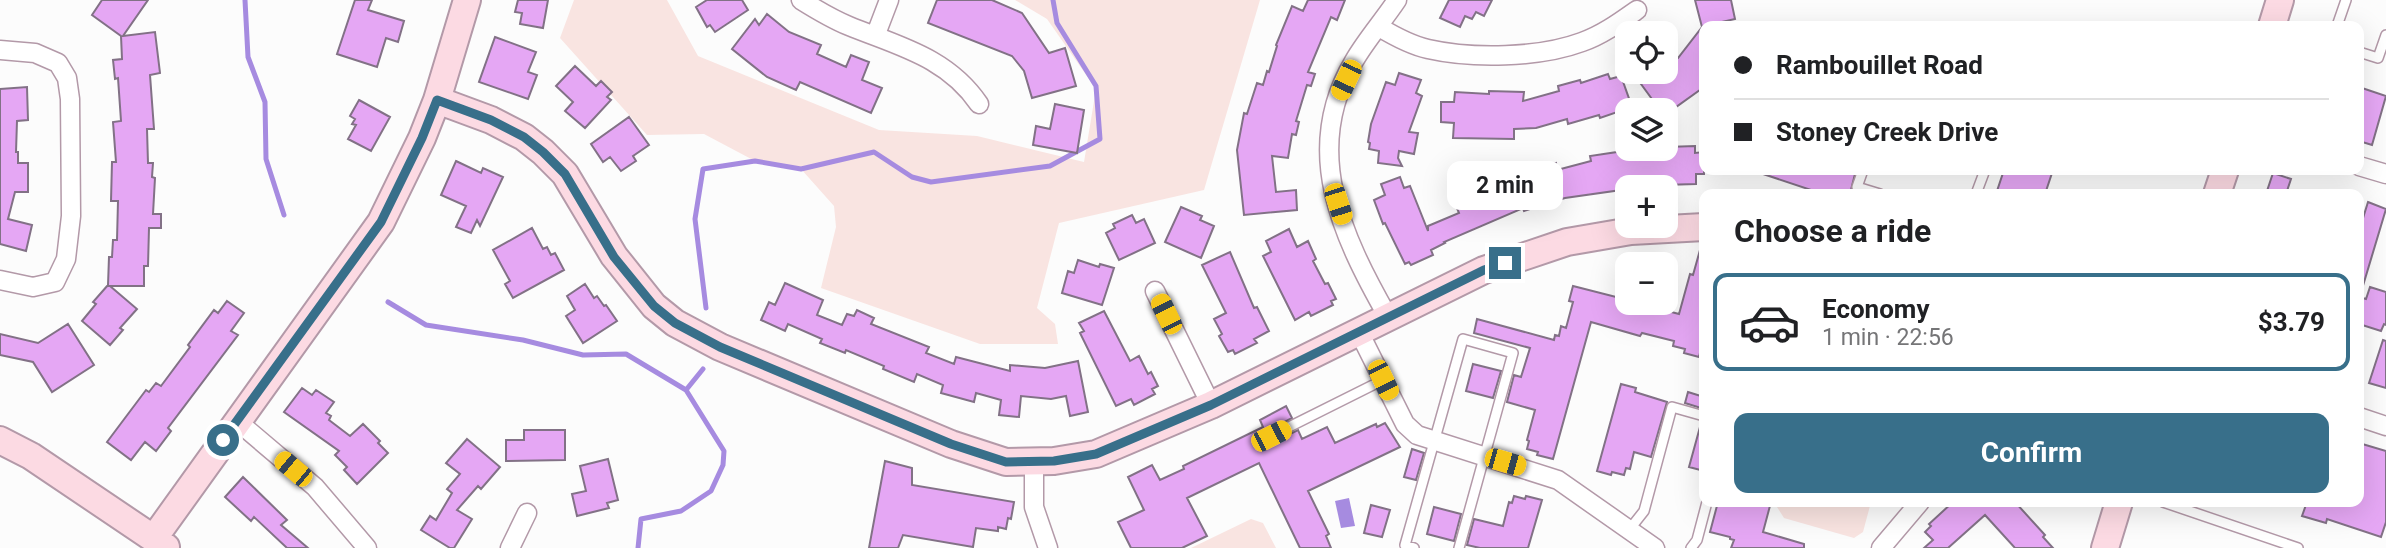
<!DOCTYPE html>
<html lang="en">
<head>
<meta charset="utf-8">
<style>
  body { margin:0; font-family:Roboto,sans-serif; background:#f2f2f2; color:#202124; height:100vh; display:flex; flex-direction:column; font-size:26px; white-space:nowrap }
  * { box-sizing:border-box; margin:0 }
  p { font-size:23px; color:#757577 }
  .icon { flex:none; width:38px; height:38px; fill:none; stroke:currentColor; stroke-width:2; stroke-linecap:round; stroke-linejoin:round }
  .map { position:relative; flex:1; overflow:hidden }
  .drawer { position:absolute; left:1699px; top:189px; width:665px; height:318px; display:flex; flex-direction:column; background:#fff; border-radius:14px; box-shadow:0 7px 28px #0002 }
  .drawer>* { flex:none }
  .banner { position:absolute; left:1699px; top:21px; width:665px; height:154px; border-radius:14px; box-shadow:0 7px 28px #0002; display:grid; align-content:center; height:154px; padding:0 35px; background:#fff }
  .controls { position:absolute; left:1615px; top:21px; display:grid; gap:14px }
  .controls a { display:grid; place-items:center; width:63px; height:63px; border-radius:14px; background:#fff; box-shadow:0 7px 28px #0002; font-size:35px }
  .end { position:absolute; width:32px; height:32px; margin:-16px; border:9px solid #386f8a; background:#fff; box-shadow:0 0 0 4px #fff }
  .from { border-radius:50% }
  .bubble { position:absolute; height:49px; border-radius:14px; background:#fff; box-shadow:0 7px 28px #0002; font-size:23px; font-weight:700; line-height:49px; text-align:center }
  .car { position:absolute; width:21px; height:42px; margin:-21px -10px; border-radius:9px; box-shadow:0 0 5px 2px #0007; background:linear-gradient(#f5c518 24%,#345 0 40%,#f5c518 0 76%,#345 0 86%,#f5c518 0) }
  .banner b { display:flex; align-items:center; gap:24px; height:66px; font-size:26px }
  .banner b+b { border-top:2px solid #e0e0e0 }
  .banner i { width:18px; height:18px; background:#202124 }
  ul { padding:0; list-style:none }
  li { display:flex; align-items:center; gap:21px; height:98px; margin:0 14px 10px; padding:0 21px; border:4px solid transparent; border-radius:14px }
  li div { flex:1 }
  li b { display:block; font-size:26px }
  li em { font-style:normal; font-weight:700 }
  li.current { border-color:#386f8a }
  li>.icon { width:63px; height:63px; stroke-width:1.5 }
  h2 { padding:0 35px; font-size:32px; line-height:84px }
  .button { display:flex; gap:14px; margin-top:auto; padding:14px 35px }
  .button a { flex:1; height:80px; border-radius:14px; background:#386f8a; color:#fff; font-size:28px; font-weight:700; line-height:80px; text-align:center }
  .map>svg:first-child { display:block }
  .green { fill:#f9e4e1 }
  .water { fill:#a68be0 }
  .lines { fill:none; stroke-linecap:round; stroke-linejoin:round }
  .stream { stroke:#a68be0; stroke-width:5 }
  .building { fill:#e5a7f4; stroke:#827186; stroke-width:2 }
  .lane-casing { stroke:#b399a8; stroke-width:12 }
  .street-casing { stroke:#b399a8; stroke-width:21 }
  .secondary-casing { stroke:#b399a8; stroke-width:30 }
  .lane { stroke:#fff; stroke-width:9 }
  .street { stroke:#fff; stroke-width:18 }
  .secondary { stroke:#fcdae3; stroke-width:26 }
  .route { stroke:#386f8a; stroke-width:9 }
</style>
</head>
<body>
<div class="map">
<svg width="2386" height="548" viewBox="0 0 2386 548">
  <rect width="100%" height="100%" fill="#fcfcfc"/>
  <!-- green -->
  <path class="green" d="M574 0H667L698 56 879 130 977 136 1084 162 1096 89 1047 19 1015 0H1260L1204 190 1059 223 1037 308 1055 324 1058 344H980L821 288 836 227 834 206 801 169 755 161 704 134 647 135 560 38Z
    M1778 502H1871L1863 532 1854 538 1784 518 1777 507Z
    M1251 519 1263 523 1276 548H1191Z"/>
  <!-- water -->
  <path class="water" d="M1349 498 1355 526 1341 528 1335 501Z"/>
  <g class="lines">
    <!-- stream -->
    <path class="stream" d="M245 0 248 57 265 102 266 159 284 215
      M388 302 426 325 523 340 583 355 626 354 686 390 724 451 723 465 711 491 681 511 641 519 638 548
      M706 308 695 219 703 169 755 161 801 169 874 152 912 177 931 182 1050 166 1100 139 1096 86 1057 23 1053 0
      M686 390 703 369"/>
  </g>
  <!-- building -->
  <path class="building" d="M102 0H148L123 36 155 32 160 73 150 75 154 129H147L148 163H153L152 177 155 178 153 214H161V228H149L148 266H144V286H110L137 309 120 328 123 330 110 345 82 321 96 304 93 302 108 285 109 257H112L113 240H117L118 201H111L112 162H116L113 122 121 121 118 78 115 79 113 60 122 59 121 36 92 15Z
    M355 0H372L368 10 404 21 398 42 386 38 377 67 337 54Z
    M518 0H548L543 28 520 24 522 13 515 12Z
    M707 0H742L748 10 715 32 710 25 707 27 696 7Z
    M937 0H992L1022 13 1049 53 1065 48 1076 86 1032 98 1024 71 1012 56 928 23Z
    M1308 0H1345L1337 20 1331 17 1308 72 1315 74 1311 86 1307 85 1296 121 1299 122 1296 135 1292 134 1288 158 1272 156 1276 192 1296 190 1297 210 1244 215 1237 150 1244 113 1247 114 1257 83 1263 85 1267 71 1269 72 1277 46 1276 45 1292 6 1303 11Z
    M1449 0H1492L1484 16 1476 12 1472 19 1465 16 1460 27 1440 18Z
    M1695 0H1731L1735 19 1704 26V87L1676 107 1673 103 1660 110 1641 84 1658 72H1666V66L1678 58 1702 27Z
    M767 14 789 32 821 45 817 54 846 67 851 55 869 62 862 80 882 88 871 113 800 82 796 90 767 77 732 49 755 19 759 25Z
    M495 37 536 52 528 72 537 75 528 99 479 82Z
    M575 66 596 86 601 81 612 92 607 97 611 100 585 128 565 111 573 102 556 86Z
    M1399 73 1421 80 1416 93 1422 96 1409 132 1418 133 1414 154 1399 151 1398 158 1402 166 1378 163 1379 151 1369 149 1370 143 1368 142 1371 124 1386 82 1395 85Z
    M1608 74 1610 79 1621 76 1632 107 1600 118 1599 115 1568 124 1567 119 1536 128 1514 129V139L1453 138 1454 123 1441 122V102H1454L1455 92 1489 94V91L1524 92 1523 101 1559 91 1558 86 1580 80 1581 83Z
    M27 87 28 120 17 121 16 152H18V163H28V192H15L8 219 32 225 26 251 0 244V89Z
    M2359 87 2386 96 2372 145 2359 141Z
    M359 100 390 117 371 151 348 139 356 125 352 124 355 119 350 116Z
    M1055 104 1084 110 1077 153 1033 145 1036 126 1050 129Z
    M629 117 649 145 633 156 636 161 621 171 610 157 603 162 591 144Z
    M1695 146V153L1704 152V174H1696V184L1629 186 1628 189 1565 198 1524 211 1523 208 1444 242 1445 243 1431 250 1433 255 1411 265 1409 262 1405 264 1385 223 1383 224 1374 200 1385 195 1381 184 1400 177 1404 188 1410 186 1428 231V226L1459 213 1454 201 1458 200 1456 196 1488 182 1491 188 1535 173 1533 169 1556 163 1557 170 1591 161 1590 156 1624 151 1625 158 1657 154 1660 152V149L1666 147Z
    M456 161 481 173 483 168 503 177 480 226 477 220 471 233 456 227 466 206 441 195Z
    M1757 170H1856L1850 194H1823L1757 172Z
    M2004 170H2053L2045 194H1996Z
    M2273 173 2291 179 2286 194H2266Z
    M2368 202 2386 209 2362 289H2359V231Z
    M1181 207 1202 216 1200 220 1214 226 1201 258 1165 242Z
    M1132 215 1136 223 1144 219 1155 243 1119 260 1106 233 1115 228 1113 224Z
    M532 228 543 249 547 247 551 255 555 253 564 270 513 298 505 284 510 281 493 250Z
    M1289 229 1297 247 1308 241 1316 259 1313 261 1325 284 1328 283 1336 299 1331 301 1333 305 1311 316 1309 312 1295 320 1263 256 1271 252 1266 241Z
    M1700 250 1704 251V337L1699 357 1684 353 1685 349 1673 346 1674 341 1642 333 1640 336 1591 322 1553 459 1537 455 1538 452 1527 449 1529 441 1527 440 1535 410 1507 402 1514 375 1521 377 1530 348 1474 333 1477 319 1554 340 1555 335 1559 336 1561 326 1566 328 1573 302 1569 301 1573 286 1628 300V303H1637L1679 314 1690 274 1693 275Z
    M1230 252 1254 308 1257 307 1269 331 1254 339 1257 343 1235 354 1233 350 1228 352 1219 336 1222 334 1214 319 1226 313 1202 265Z
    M1078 260 1099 267 1100 264 1114 268 1102 305 1062 293 1068 271 1074 273Z
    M785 283 823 300 817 315 842 325 847 314 854 316 857 310 874 318 871 324 929 347 926 353 954 364 956 357 1010 371V365L1045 368 1078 361 1088 412 1070 416 1066 396 1051 399 1021 396 1019 417 999 415 1001 400 976 393 974 402 941 393 943 385 917 374 914 382 883 369 884 366 846 350 845 353 820 343 822 339 788 324 785 331 761 320 769 302 775 305Z
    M585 284 594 298 597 296 604 306 606 305 617 321 583 343 566 316 575 310 567 296Z
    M2370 287 2386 292V325L2384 324 2381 331 2359 324V297L2366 299Z
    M227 301 244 313 231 331 238 335 168 428 171 431 156 451 145 442 131 460 107 442 146 390 149 392 156 383 161 386 190 347 188 345 214 310 218 313Z
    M1104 311 1130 361 1139 356 1148 374 1151 372 1158 386 1152 389 1155 394 1134 405 1131 399 1116 406 1080 333 1084 331 1079 323Z
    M68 324 94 365 52 392 33 362 0 355V334L38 343Z
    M2383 340 2386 341V388L2369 383Z
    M1473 364 1501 371 1493 398 1466 391Z
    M1621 384 1636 388 1635 392 1667 402 1651 457 1634 452 1630 469 1626 468 1624 475 1612 472 1611 475 1597 471Z
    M302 388 312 395 316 390 334 402 326 413 331 416 329 420 350 436 363 424 380 441 378 443 388 453 357 484 344 470 347 467 335 455 339 451 284 412Z
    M1688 392 1704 397V409L1685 403Z
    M1286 406 1292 418 1266 432 1264 436 1268 442H1274L1298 430 1302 439 1327 427 1335 443 1376 424 1377 427 1385 423 1400 447 1308 491 1329 534 1326 536 1331 548H1300L1259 463 1187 498 1207 536 1182 548H1131L1118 522 1144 510 1128 477 1152 465 1160 480 1184 469 1183 466 1263 427 1260 420Z
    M1700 427 1704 428V471L1689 467Z
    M524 430H565V460L506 461V440H524Z
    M467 439 500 467 481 489 478 486 457 510 472 519 454 548H450L421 530 430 516 436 520 452 493 447 489 460 474 446 463Z
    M2359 443 2386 451V522L2381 537 2327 519 2326 523 2302 516 2307 502H2359Z
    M1412 449 1424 453 1416 480 1404 477Z
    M608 459 618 500 607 503 609 508 577 516 572 494 586 491 580 466Z
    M885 461 912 468V485L1014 502 1011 519 1008 518 1006 529 998 527V531L976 528 973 547 903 535 898 548H869Z
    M243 477 287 520 281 525 308 548H287L254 517 251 521 225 497Z
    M1514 496 1525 499 1526 496 1542 500 1528 548H1480L1467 545 1474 519 1503 526 1509 502 1512 503Z
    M1718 502H1771L1763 532 1804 544V548H1731L1734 540 1730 539V537L1710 532Z
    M1953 502H2015L2045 535 2043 537 2053 548H2015L1985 515 1948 548H1924L1933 540 1925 532 1931 526 1929 524Z
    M1371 505 1390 510 1382 537 1364 533Z
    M1434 507 1461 514 1454 541 1427 534Z"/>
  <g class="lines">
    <!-- lane casing -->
    <g class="lane-casing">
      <path id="lane" d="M2337 26 2346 0
        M2359 52 2378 58 2386 35
        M1863 170 1857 187 1880 194
        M1976 194 1985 170
        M1271 436 1383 380
        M2163 502 2298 548
        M1629 530 1644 511 1672 407 1704 416
        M1414 548 1405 545 1463 339 1513 353 1459 548
        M1691 548 1697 540 1707 502"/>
    </g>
    <!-- street casing -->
    <g class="street-casing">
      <path id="street" d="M801 0C817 10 832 19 849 26 898 46 947 57 979 104
        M1379 27C1394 36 1410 45 1428 49 1472 59 1539 58 1582 42 1602 35 1620 22 1637 10
        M876 34 889 0
        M0 50 35 53 58 63 67 78 70 99 71 216 66 259 55 282 33 287 0 280
        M2359 166 2386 174
        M1155 291 1211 405
        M1388 317C1342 236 1301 150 1354 61 1366 40 1383 21 1397 0
        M1359 332 1405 424 1417 435 1558 480 1655 548
        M2359 417 2386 426
        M237 421 315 487 367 548
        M1034 463V507L1048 548
        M510 548 527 513
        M1881 548 1920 502"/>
    </g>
    <!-- secondary casing -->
    <g class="secondary-casing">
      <path id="secondary" d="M2272 26 2280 0
        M437 100 491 120 524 137 543 152 565 174 614 256 654 306 675 323 720 347 951 444 1006 462 1054 461 1096 454 1211 405 1484 270 1567 242 1631 231 1704 227
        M2217 194 2225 170
        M0 440 31 456 166 547
        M154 538 381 222 422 138 437 100 467 0
        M2105 548 2119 502"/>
    </g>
    <!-- lane -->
    <use href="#lane" class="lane"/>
    <!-- street -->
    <use href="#street" class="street"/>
    <!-- secondary -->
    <use href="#secondary" class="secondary"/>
  </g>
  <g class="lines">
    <!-- route -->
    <path class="route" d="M223 440 381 222 422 138 437 100 491 120 524 137 543 152 565 174 614 257 654 306 675 323 720 347 951 444 1006 462 1054 461 1096 454 1211 405 1484 270 1505 263"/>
  </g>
</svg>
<div class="controls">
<a><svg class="icon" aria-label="locate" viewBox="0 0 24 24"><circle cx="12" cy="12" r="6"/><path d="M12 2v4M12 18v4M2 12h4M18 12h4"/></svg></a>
<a><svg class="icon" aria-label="layers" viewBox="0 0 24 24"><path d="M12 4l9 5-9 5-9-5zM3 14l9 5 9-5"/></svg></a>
<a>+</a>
<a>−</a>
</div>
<i class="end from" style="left:223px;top:440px"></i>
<i class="end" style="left:1505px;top:263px"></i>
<div class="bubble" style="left:1447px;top:161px;width:116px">2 min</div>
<i class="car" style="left:1346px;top:80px;rotate:205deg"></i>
<i class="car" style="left:1338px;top:204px;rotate:162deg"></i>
<i class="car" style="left:1166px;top:314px;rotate:334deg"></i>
<i class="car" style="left:1383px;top:380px;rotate:154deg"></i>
<i class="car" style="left:1271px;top:436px;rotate:63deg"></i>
<i class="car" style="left:1505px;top:462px;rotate:106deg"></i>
<i class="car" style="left:293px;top:469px;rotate:310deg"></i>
<div class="banner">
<b><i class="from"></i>Rambouillet Road</b>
<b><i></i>Stoney Creek Drive</b>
</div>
<section class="drawer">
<h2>Choose a ride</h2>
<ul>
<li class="current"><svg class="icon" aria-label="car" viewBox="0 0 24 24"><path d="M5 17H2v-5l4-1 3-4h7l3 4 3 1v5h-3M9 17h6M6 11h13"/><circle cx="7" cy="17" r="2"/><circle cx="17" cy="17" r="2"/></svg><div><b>Economy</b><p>1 min · 22:56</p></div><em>$3.79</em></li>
</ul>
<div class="button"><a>Confirm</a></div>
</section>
</div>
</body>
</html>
